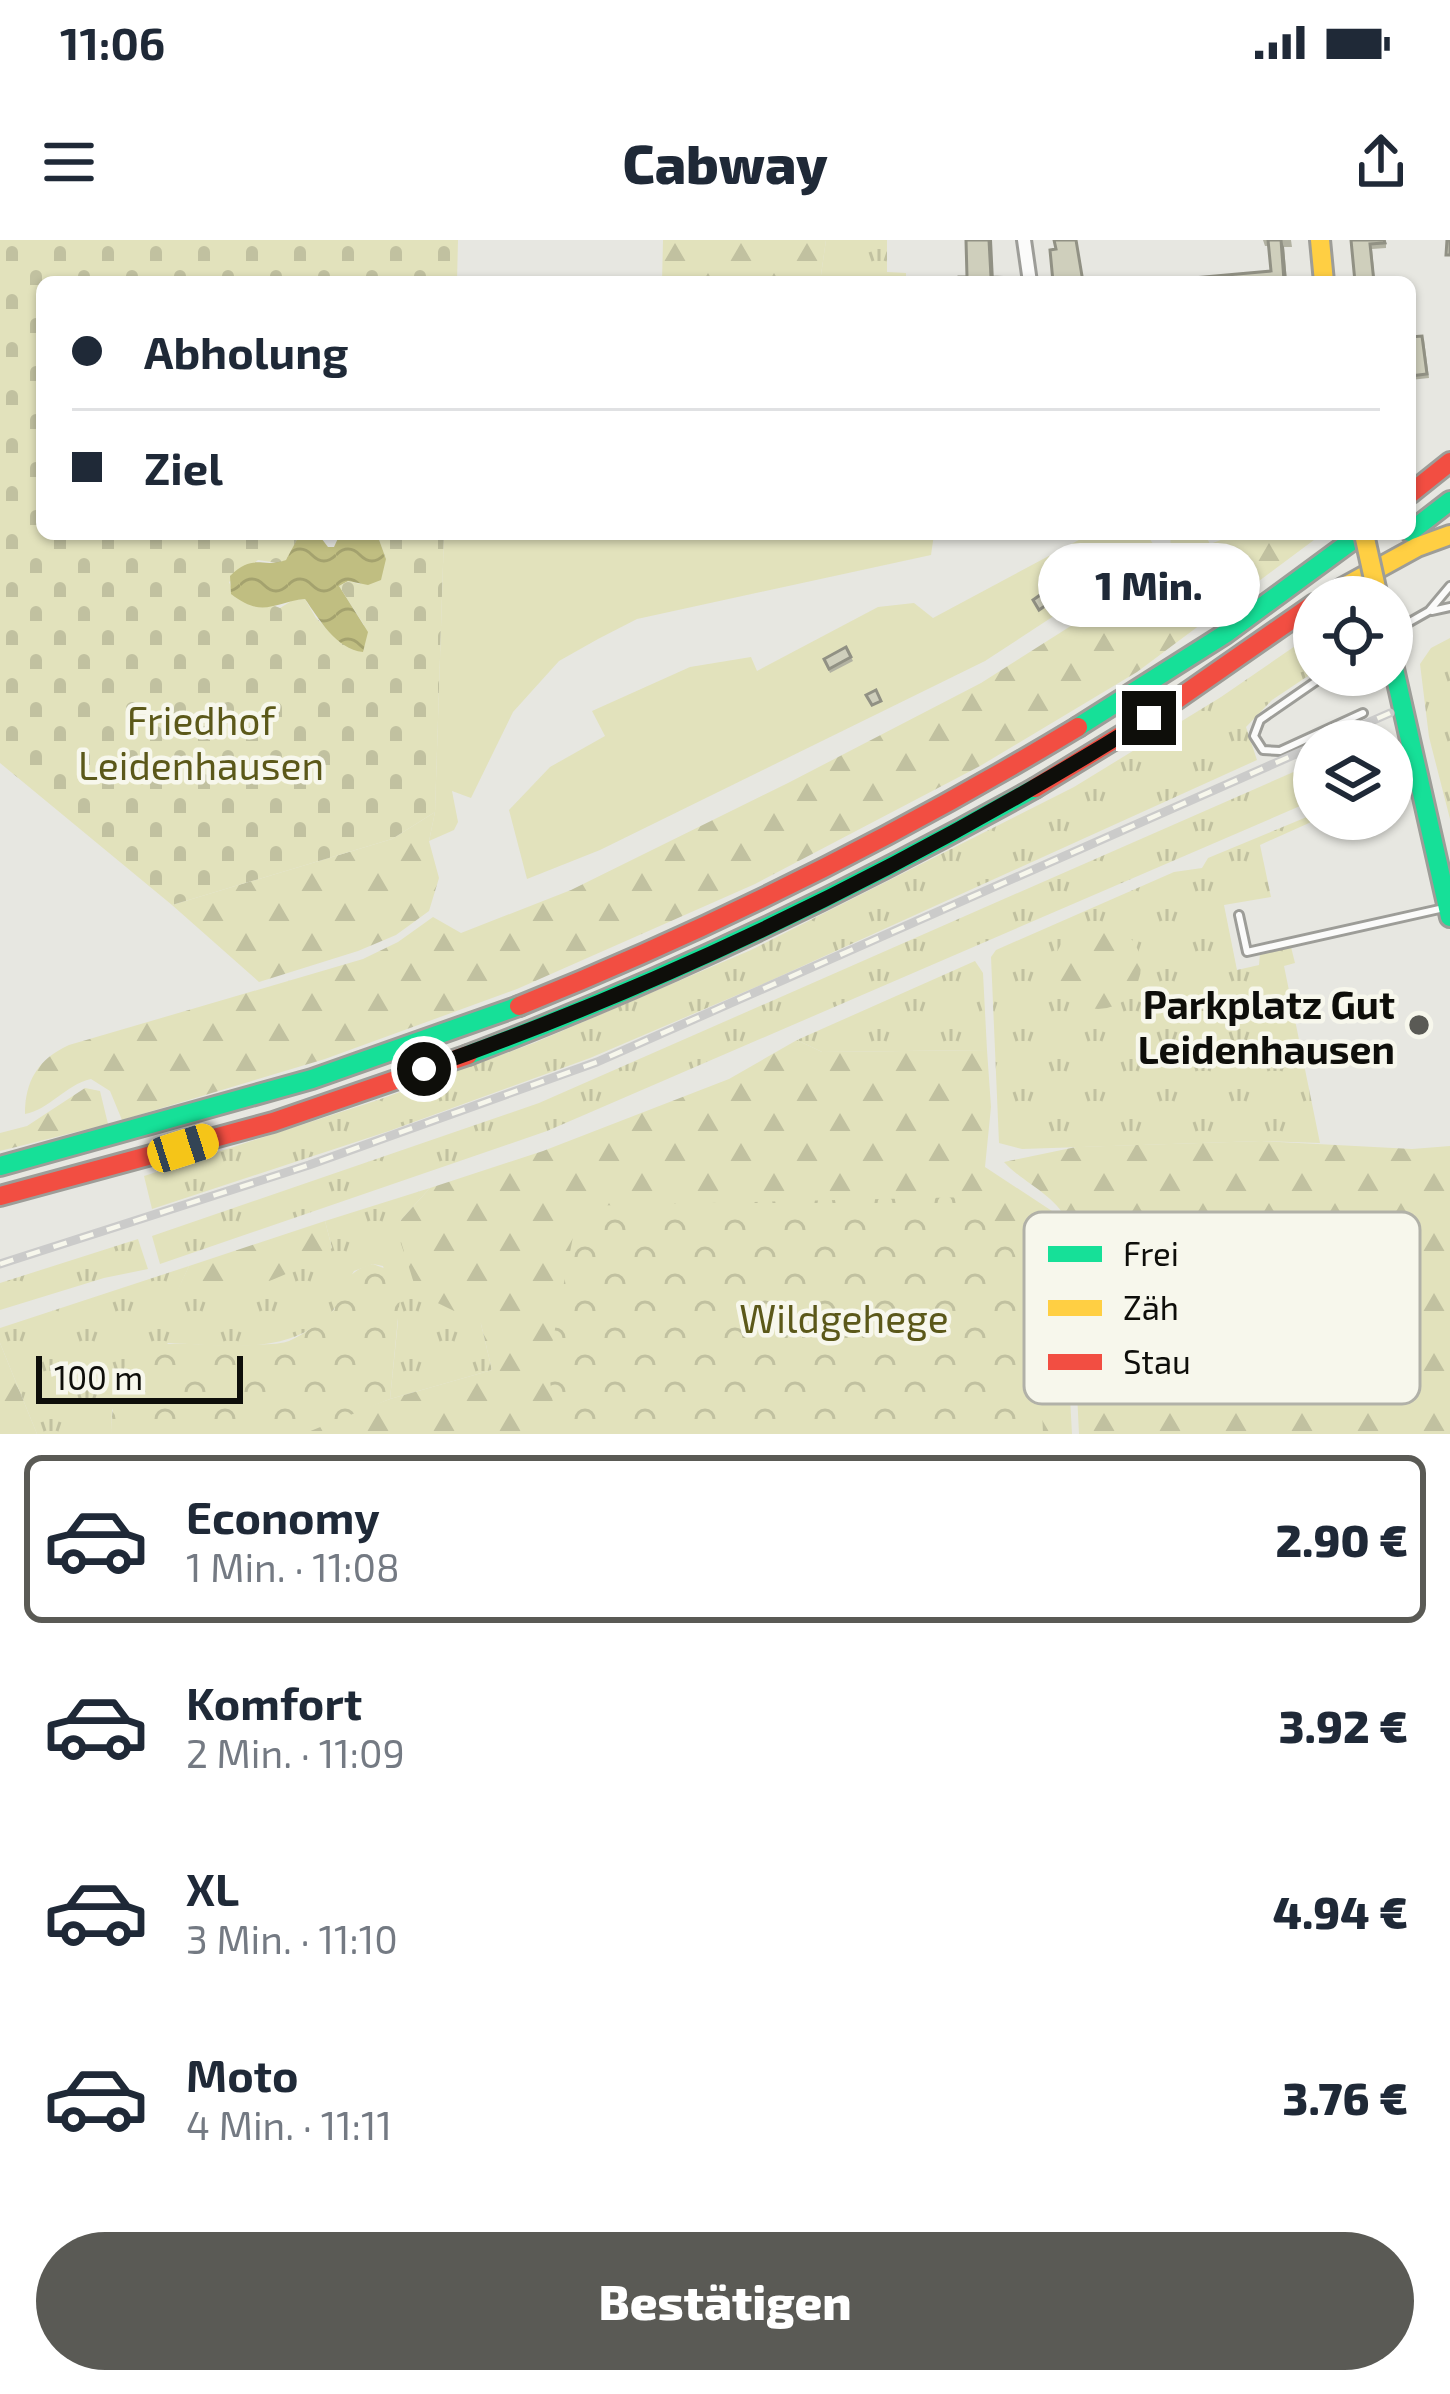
<!DOCTYPE html>
<html lang="de">
<head>
<meta charset="utf-8">
<style>
  body { margin:0; font-family:"Exo 2",sans-serif; background:#f2f2f3; color:#1f2937; height:100vh; display:flex; flex-direction:column; font-size:45px; white-space:nowrap }
  * { box-sizing:border-box; margin:0 }
  p { font-size:39px; color:#747a83 }
  .icon { flex:none; width:66px; height:66px; fill:none; stroke:currentColor; stroke-width:2; stroke-linecap:round; stroke-linejoin:round }
  .map { position:relative; height:1194px; overflow:hidden }
  .drawer { display:flex; flex-direction:column; background:#fff; flex:1 }
  .drawer>* { flex:none }
  .guide { position:absolute; left:36px; top:36px; width:1380px; height:264px; border-radius:18px; box-shadow:0 3px 9px #0004; display:grid; align-content:center; height:264px; padding:0 36px; background:#fff }
  .buttons { position:absolute; left:1293px; top:336px; display:grid; gap:24px }
  .buttons a { display:grid; place-items:center; width:120px; height:120px; border-radius:50%; background:#fff; box-shadow:0 3px 9px #0004; font-size:60px }
  .scale { position:absolute; left:36px; bottom:30px; width:207px; box-sizing:border-box; padding-left:12px; border:6px solid #0e0e0a; border-top:0; font-size:33px; line-height:42px; white-space:nowrap; color:#0e0e0a; -webkit-text-stroke:9px #f7f7ec; paint-order:stroke }
  .end { position:absolute; width:54px; height:54px; margin:-27px; border:15px solid #0e0e0a; background:#fff; box-shadow:0 0 0 6px #fff }
  .from { border-radius:50% }
  .bubble { position:absolute; height:84px; border-radius:42px; background:#fff; box-shadow:0 3px 9px #0004; font-size:39px; font-weight:800; line-height:84px; text-align:center }
  .car { position:absolute; width:36px; height:72px; margin:-36px -18px; border-radius:15px; box-shadow:0 0 9px 3px #0007; background:linear-gradient(#f5c518 24%,#345 0 40%,#f5c518 0 76%,#345 0 86%,#f5c518 0) }
  .guide b { display:flex; align-items:center; gap:42px; height:114px; font-size:45px }
  .guide b+b { border-top:3px solid #e0e1e3 }
  .guide i { width:30px; height:30px; background:#1f2937 }
  ul { padding:21px 0 0; list-style:none }
  li { display:flex; align-items:center; gap:36px; height:168px; margin:0 24px 18px; padding:0 12px; border:6px solid transparent; border-radius:18px }
  li div { flex:1 }
  li b { display:block; font-size:45px }
  li em { font-style:normal; font-weight:800 }
  li.selected { border-color:#5a5a55 }
  li>.icon { width:108px; height:108px; stroke-width:1.5 }
  .button { display:flex; gap:24px; margin-top:auto; padding:24px 36px }
  .button a { flex:1; height:138px; border-radius:72px; background:#5a5a55; color:#fff; font-size:48px; font-weight:800; line-height:138px; text-align:center }
  .status { display:flex; justify-content:space-between; align-items:center; height:84px; padding:0 60px; background:#fff; direction:ltr }
  .status svg { height:33px; fill:currentColor }
  header { display:flex; justify-content:space-between; align-items:center; height:156px; padding:0 36px; background:#fff; font-size:54px; font-weight:800 }
  .map>svg:first-child { display:block }
  .grass { fill:url(#grass-tufts) }
  .forest { fill:url(#forest-firs) }
  .cemetery { fill:url(#cemetery-stones) }
  .park { fill:url(#park-crowns) }
  .garden { fill:#e2e2bc }
  .water { fill:url(#water-waves) }
  .lines { fill:none; stroke-linecap:round; stroke-linejoin:round }
  .lane-casing { stroke:#9d9d98; stroke-width:12 }
  .street-casing { stroke:#9d9d98; stroke-width:18 }
  .fast-casing { stroke:#9d9d98; stroke-width:24 }
  .slow-casing { stroke:#9d9d98; stroke-width:24 }
  .jam-casing { stroke:#9d9d98; stroke-width:24 }
  .lane { stroke:#fbfbfa; stroke-width:6 }
  .street { stroke:#fbfbfa; stroke-width:12 }
  .fast { stroke:#16e098; stroke-width:18 }
  .slow { stroke:#ffcf43; stroke-width:18 }
  .jam { stroke:#f24e42; stroke-width:18 }
  .rail-casing { stroke:#cbcbca; stroke-width:9 }
  .rail { stroke:#f7f7ec; stroke-width:4.5; stroke-dasharray:14; stroke-linecap:butt }
  .slow-bridge-casing { stroke:#9d9d98; stroke-width:24; stroke-linecap:butt }
  .slow-bridge { stroke:#ffcf43; stroke-width:18 }
  .wall { fill:#b2b2a2 }
  .shaded-wall { fill:#919184 }
  .building { fill:#cfcfbc; stroke:#919184; stroke-width:3 }
  .route { stroke:#0e0e0a; stroke-width:15 }
  .poi-dot { fill:#5a5a55; stroke:#f7f7ec; stroke-width:4.5 }
  .labels { text-anchor:middle; dominant-baseline:central; stroke-width:9; stroke-linejoin:round; paint-order:stroke }
  .park-label { font-size:39px; fill:#5b5819; stroke:#f7f7ec }
  .poi-label { font-size:39px; font-weight:bold; fill:#0e0e0a; stroke:#f7f7ec; text-anchor:end }
  .key { fill:#f7f7ec; stroke:#b1b1a8; stroke-width:3 }
  .key-label { font-size:33px; fill:#0e0e0a }
</style>
</head>
<body>
<div class="status"><b>11:06</b><svg viewBox="0 0 49 12"><path d="M0 12V9h3v3zM5 12V6h3v6zM10 12V3h3v9zM15 12V0h3v12zM26 1h20v11H26zM47 4h2v5h-2z"/></svg></div>
<header><svg class="icon" aria-label="menu" viewBox="0 0 24 24"><path d="M4 6h16M4 12h16M4 18h16"/></svg>Cabway<svg class="icon" aria-label="share" viewBox="0 0 24 24"><path d="M12 15V3M7 8l5-5 5 5M5 13v7h14v-7"/></svg></header>
<div class="map">
<svg width="1450" height="1194" viewBox="0 0 1450 1194">
  <defs>
    <pattern id="grass-tufts" width="24" height="20" patternUnits="userSpaceOnUse" patternTransform="scale(3)"><rect width="24" height="20" fill="#e2e2bc"/><path d="M3 7l-1-3M5 7V3M7 7l1-3M15 17l-1-3M17 17v-4M19 17l1-3" fill="none" stroke="#c1c1a0"/></pattern>
    <pattern id="forest-firs" width="22" height="20" patternUnits="userSpaceOnUse" patternTransform="scale(3)"><rect width="22" height="20" fill="#e2e2bc"/><path d="M5 1l3.5 6h-7zM16 11l3.5 6h-7z" fill="#c1c1a0"/></pattern>
    <pattern id="cemetery-stones" width="16" height="16" patternUnits="userSpaceOnUse" patternTransform="scale(3)"><rect width="16" height="16" fill="#e2e2bc"/><path d="M2 7V4a2 2 0 0 1 4 0v3zM10 15v-3a2 2 0 0 1 4 0v3z" fill="#c1c1a0"/></pattern>
    <pattern id="park-crowns" width="20" height="18" patternUnits="userSpaceOnUse" patternTransform="scale(3)"><rect width="20" height="18" fill="#e2e2bc"/><path d="M2 6a3 3 0 1 1 6 0M12 15a3 3 0 1 1 6 0" fill="none" stroke="#c1c1a0"/></pattern>
    <pattern id="water-waves" width="16" height="10" patternUnits="userSpaceOnUse" patternTransform="scale(3)"><rect width="16" height="10" fill="#c0be81"/><path d="M0 5q4-4 8 0t8 0" fill="none" stroke="#a4a26e"/></pattern>
  </defs>
  <rect width="100%" height="100%" fill="#e7e7e1"/>
  <!-- grass -->
  <path class="grass" d="M826 0H887V32L906 33V42H820Z
    M1314 393V432L1272 460 1246 487 1257 520 763 744 590 818 389 891 152 969 144 936 378 860 534 803 751 710 1074 547 1221 457Z
    M1450 398V579L1429 497 1420 424 1431 408Z
    M1314 523V560L547 891 160 1024 152 996 539 863Z
    M1314 574V579H1318L1260 605 1271 657 1224 665 1237 730 1259 725 1260 713 1291 707 1295 723 1284 726 1320 903 1261 901 1022 909 999 903 991 717 996 710 1174 632 1202 628 1208 618Z
    M975 721 983 733 987 810 822 812 797 800Z
    M430 948 400 981 481 1084 492 1130 390 1159 398 1081 383 1026 373 1024 354 1031C346 1044 341 1062 331 1073 288 1117 223 1105 168 1103L112 1170 111 1194H37L0 1103V1088L189 1026 178 1050 332 1008 325 981Z
    M138 999 148 1029 104 1038 0 1070V1043Z"/>
  <!-- forest -->
  <path class="forest" d="M663 0H826L820 42H662Z
    M1170 294H1205L1210 304 1237 294H1322L1137 432 980 526 755 644 517 749 325 819 122 880 110 851 91 839C65 845 49 870 25 874 25 841 38 819 69 805L363 719 398 702 433 677 461 693 571 650 788 543 981 443 1159 330 1171 309Z
    M435 572 429 601 439 638 429 671 396 695 358 711 259 742 172 665 392 599Z
    M1055 726a43 43 0 1 1 86 0a43 43 0 1 1-86 0Z
    M797 800 822 812 987 810 991 867 985 927 1052 971 1061 991 1072 1194H294L390 1159 492 1130 481 1084 417 1053 397 989 400 981 430 948 543 911 729 839Z
    M85 848 100 851 108 884 0 911V893L27 886Z
    M1261 901 1412 909 1450 906V1194H1079L1069 986C1058 955 1025 945 1004 922L1076 907Z
    M325 981 332 1008C287 1037 233 1063 177 1051L189 1026Z
    M0 1103 37 1194H0Z"/>
  <!-- cemetery -->
  <path class="cemetery" d="M0 0H458L457 42H42V294H300L287 320 278 323 258 320 229 342 232 349 280 368 293 360 305 359 316 378 343 404 364 385 339 346 348 341 360 344 386 319 377 294H444L435 572 392 599 172 665 0 523Z"/>
  <!-- park -->
  <path class="park" d="M971 957 1010 1004 1038 1067 1043 1194H557L548 1125 579 966Z
    M373 1024 394 1032 401 1047 390 1159 303 1194H111C116 1076 164 1109 252 1105 263 1104 278 1105 289 1101 305 1094 322 1081 335 1069 335 1048 352 1028 373 1024Z"/>
  <!-- garden -->
  <path class="garden" d="M444 294H934L931 315 637 379 598 399 559 421 513 472 471 558 452 551 458 582 454 590 429 601 435 572Z
    M1090 294H1147L1156 309 985 421 600 610 527 639 509 570 550 527 605 496 592 471 690 427 751 417 757 431 878 367 914 363 933 378Z"/>
  <!-- water -->
  <path class="water" d="M300 294H318L328 307H334L340 294H377L386 319 381 340 368 345 348 341 339 346 368 392 363 412C336 409 319 379 305 359 274 362 263 379 231 354L230 336C254 312 261 329 286 320Z"/>
  <g class="lines">
    <!-- lane casing -->
    <g class="lane-casing">
      <path id="lane" d="M1432 371 1450 367
        M1392 392 1429 371 1450 346
        M1325 435 1260 480 1254 496 1263 510 1280 511 1363 473
        M1239 675 1247 712 1444 668"/>
    </g>
    <!-- street casing -->
    <g class="street-casing">
      <path id="street" d="M1024 0 1030 42"/>
    </g>
    <!-- fast casing -->
    <g class="fast-casing">
      <path id="fast" d="M1410 292 1450 261
        M1392 420 1450 677
        M1078 487 1225 394 1361 294
        M468 815C665 740 852 650 1035 548
        M0 926 312 839 519 766"/>
    </g>
    <!-- slow casing -->
    <g class="slow-casing">
      <path id="slow" d="M1320 0 1324 42
        M1326 357 1417 307 1450 295"/>
    </g>
    <!-- jam casing -->
    <g class="jam-casing">
      <path id="jam" d="M1410 254 1450 222
        M1035 548 1156 474 1314 364
        M519 766C713 688 899 595 1078 487
        M0 956 273 882 468 815"/>
    </g>
    <!-- lane -->
    <use href="#lane" class="lane"/>
    <!-- street -->
    <use href="#street" class="street"/>
    <!-- fast -->
    <use href="#fast" class="fast"/>
    <!-- slow -->
    <use href="#slow" class="slow"/>
    <!-- jam -->
    <use href="#jam" class="jam"/>
    <!-- rail casing -->
    <g class="rail-casing">
      <path id="rail" d="M1326 501 1390 473
        M0 1024 309 925 597 822 1314 506"/>
    </g>
    <!-- rail -->
    <use href="#rail" class="rail"/>
    <!-- slow-bridge casing -->
    <g class="slow-bridge-casing">
      <path id="slow-bridge" d="M1364 294 1378 357"/>
    </g>
    <!-- slow-bridge -->
    <use href="#slow-bridge" class="slow-bridge"/>
  </g>
  <!-- wall -->
  <path class="wall" d="M1263 0H1291L1292 7H1284L1287 42H1193L1271 31 1269 6H1265Z
    M1351 0H1386V8L1372 9 1375 42H1355Z
    M1410 97 1424 100 1429 138 1410 140Z
    M846 407 853 421 830 433 824 419Z"/>
  <!-- shaded-wall -->
  <path class="shaded-wall" d="M989 0H992L994 42 991 37Z
    M1281 0 1284 7 1287 42 1284 41Z"/>
  <!-- building -->
  <path class="building" d="M966 0H989L991 37 1014 38V42H959V37H967Z
    M1054 0H1076L1083 42H1053L1050 10 1056 9Z
    M1268 0H1281L1284 41 1193 42 1192 38 1271 31Z
    M1351 0H1384L1385 3 1370 4 1374 42H1355Z
    M1447 0H1450V15H1446Z
    M1422 96 1427 134 1410 136V97Z
    M1043 353 1049 363 1039 370 1033 360Z
    M846 407 851 417 829 429 824 419Z
    M876 450 881 461 872 465 866 455Z"/>
  <g class="lines">
    <!-- route -->
    <path class="route" d="M424 829C678 740 921 620 1149 478"/>
  </g>
  <!-- markers -->
  <circle class="poi-dot" cx="1419" cy="785" r="12"/>
  <g class="labels">
    <!-- park labels -->
    <g class="park-label">
      <text x="201" y="479">Friedhof<tspan x="201" dy="45">Leidenhausen</tspan></text>
      <text x="844" y="1077">Wildgehege</text>
    </g>
    <!-- poi labels -->
    <g class="poi-label">
      <text x="1395" y="763">Parkplatz Gut<tspan x="1395" dy="45">Leidenhausen</tspan></text>
    </g>
  </g>
  <!-- legend -->
  <rect x="1024" y="972" width="396" height="192" rx="18" class="key"/>
  <rect x="1048" y="1006" width="54" height="16" fill="#16e098"/>
  <rect x="1048" y="1060" width="54" height="16" fill="#ffcf43"/>
  <rect x="1048" y="1114" width="54" height="16" fill="#f24e42"/>
  <g class="key-label">
    <text x="1123" y="1026">Frei</text>
    <text x="1123" y="1080">Zäh</text>
    <text x="1123" y="1134">Stau</text>
  </g>
</svg>
<div class="buttons">
<a><svg class="icon" aria-label="locate" viewBox="0 0 24 24"><circle cx="12" cy="12" r="6"/><path d="M12 2v4M12 18v4M2 12h4M18 12h4"/></svg></a>
<a><svg class="icon" aria-label="layers" viewBox="0 0 24 24"><path d="M12 4l9 5-9 5-9-5zM3 14l9 5 9-5"/></svg></a>
</div>
<div class="scale">100 m</div>
<i class="end from" style="left:424px;top:829px"></i>
<i class="end" style="left:1149px;top:478px"></i>
<div class="bubble" style="left:1038px;top:303px;width:222px">1 Min.</div>
<i class="car" style="left:183px;top:908px;rotate:72deg"></i>
<div class="guide">
<b><i class="from"></i>Abholung</b>
<b><i></i>Ziel</b>
</div>
</div>
<section class="drawer">
<ul>
<li class="selected"><svg class="icon" aria-label="car" viewBox="0 0 24 24"><path d="M5 17H2v-5l4-1 3-4h7l3 4 3 1v5h-3M9 17h6M6 11h13"/><circle cx="7" cy="17" r="2"/><circle cx="17" cy="17" r="2"/></svg><div><b>Economy</b><p>1 Min. · 11:08</p></div><em>2.90 €</em></li>
<li><svg class="icon" aria-label="car" viewBox="0 0 24 24"><path d="M5 17H2v-5l4-1 3-4h7l3 4 3 1v5h-3M9 17h6M6 11h13"/><circle cx="7" cy="17" r="2"/><circle cx="17" cy="17" r="2"/></svg><div><b>Komfort</b><p>2 Min. · 11:09</p></div><em>3.92 €</em></li>
<li><svg class="icon" aria-label="car" viewBox="0 0 24 24"><path d="M5 17H2v-5l4-1 3-4h7l3 4 3 1v5h-3M9 17h6M6 11h13"/><circle cx="7" cy="17" r="2"/><circle cx="17" cy="17" r="2"/></svg><div><b>XL</b><p>3 Min. · 11:10</p></div><em>4.94 €</em></li>
<li><svg class="icon" aria-label="car" viewBox="0 0 24 24"><path d="M5 17H2v-5l4-1 3-4h7l3 4 3 1v5h-3M9 17h6M6 11h13"/><circle cx="7" cy="17" r="2"/><circle cx="17" cy="17" r="2"/></svg><div><b>Moto</b><p>4 Min. · 11:11</p></div><em>3.76 €</em></li>
</ul>
<div class="button"><a>Bestätigen</a></div>
</section>
</body>
</html>
